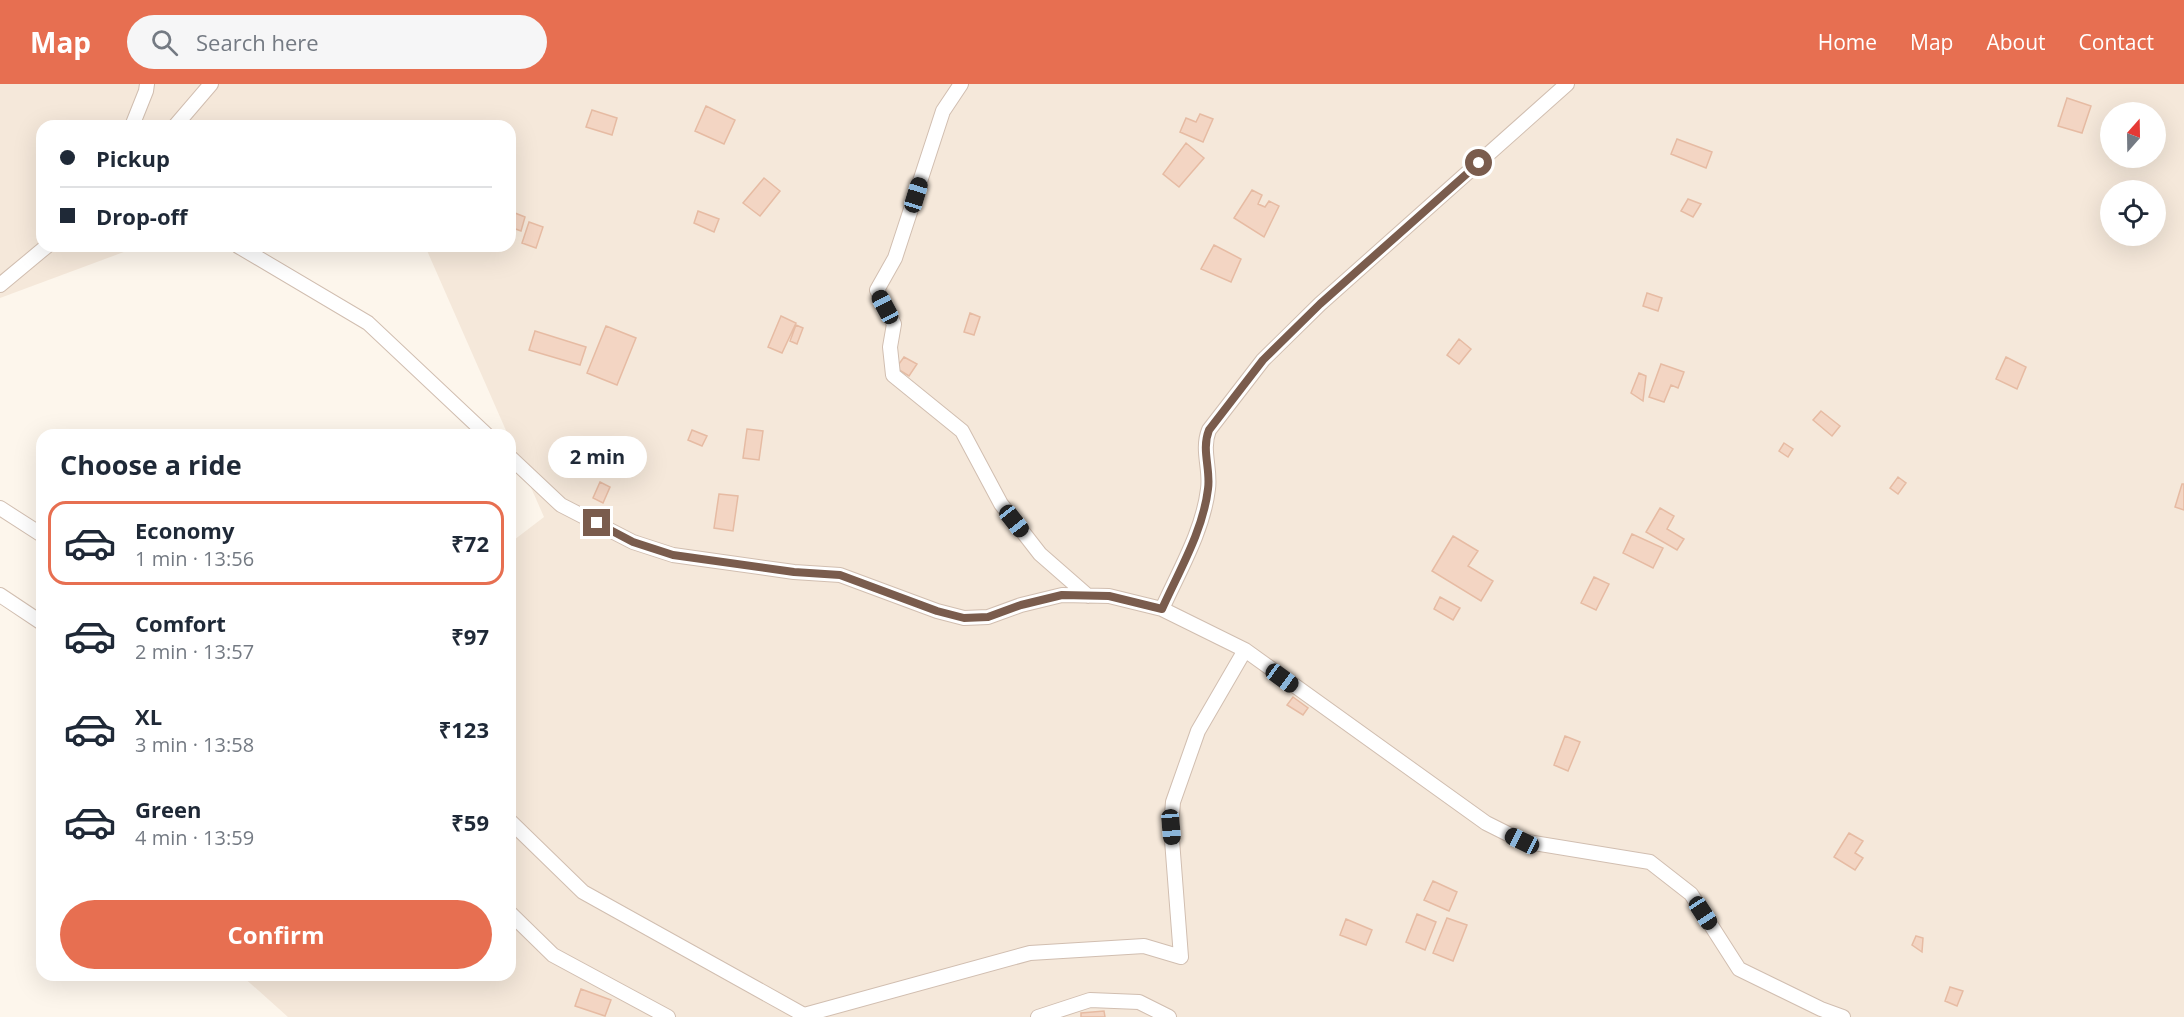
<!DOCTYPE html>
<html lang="en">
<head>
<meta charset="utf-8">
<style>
  body { margin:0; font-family:"Open Sans",sans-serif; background:#f6f6f7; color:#1f2937; height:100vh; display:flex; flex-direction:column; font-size:22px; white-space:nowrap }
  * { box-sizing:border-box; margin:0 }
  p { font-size:20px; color:#747a83 }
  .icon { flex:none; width:33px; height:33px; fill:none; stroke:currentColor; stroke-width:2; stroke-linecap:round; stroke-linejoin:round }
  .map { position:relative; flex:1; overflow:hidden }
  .details { position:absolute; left:36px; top:345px; width:480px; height:552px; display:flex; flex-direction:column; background:#fff; border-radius:18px; box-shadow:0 6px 24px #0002 }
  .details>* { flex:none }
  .top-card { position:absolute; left:36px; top:36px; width:480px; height:132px; border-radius:18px; box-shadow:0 6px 24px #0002; display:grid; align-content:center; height:132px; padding:0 24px; background:#fff }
  .needle { width:39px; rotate:20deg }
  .controls { position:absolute; left:2100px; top:18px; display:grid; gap:12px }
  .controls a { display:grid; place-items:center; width:66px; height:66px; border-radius:50%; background:#fff; box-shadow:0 6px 24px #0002; font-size:30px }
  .end { position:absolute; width:27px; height:27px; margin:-14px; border:8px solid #7a5c4d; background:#fff; box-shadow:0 0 0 3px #fff }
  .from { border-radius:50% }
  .bubble { position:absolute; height:42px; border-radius:21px; background:#fff; box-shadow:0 6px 24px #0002; font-size:20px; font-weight:700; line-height:42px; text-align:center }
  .car { position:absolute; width:18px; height:36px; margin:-18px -9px; border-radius:8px; box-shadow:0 0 4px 2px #0007; background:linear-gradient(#222 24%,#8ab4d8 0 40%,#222 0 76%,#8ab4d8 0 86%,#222 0) }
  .top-card b { display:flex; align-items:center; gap:21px; height:57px; font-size:22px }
  .top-card b+b { border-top:2px solid #e0e1e3 }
  .top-card i { width:15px; height:15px; background:#1f2937 }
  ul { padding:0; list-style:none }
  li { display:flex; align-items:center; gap:18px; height:84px; margin:0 12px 9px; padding:0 12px; border:3px solid transparent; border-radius:18px }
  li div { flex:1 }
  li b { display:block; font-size:22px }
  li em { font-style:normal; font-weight:700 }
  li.active { border-color:#e76f51 }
  li>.icon { width:54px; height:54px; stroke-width:1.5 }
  h2 { padding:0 24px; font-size:27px; line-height:72px }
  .primary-button { display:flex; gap:12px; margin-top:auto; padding:12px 24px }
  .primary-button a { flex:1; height:69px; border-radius:36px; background:#e76f51; color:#fff; font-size:24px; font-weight:700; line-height:69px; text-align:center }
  header { display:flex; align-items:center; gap:36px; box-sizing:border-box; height:84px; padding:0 30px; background:#e76f51; color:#fff }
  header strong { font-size:28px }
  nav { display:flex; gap:33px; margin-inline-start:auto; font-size:21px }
  .search { width:420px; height:54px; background:#f6f6f7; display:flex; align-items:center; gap:15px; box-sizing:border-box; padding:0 21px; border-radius:33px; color:#747a83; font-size:22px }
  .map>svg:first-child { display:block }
  .residential { fill:#f5e8da; fill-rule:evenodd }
  .building { fill:#f3d5c3; stroke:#e6bba3; stroke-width:1.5 }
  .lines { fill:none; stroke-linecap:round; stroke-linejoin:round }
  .street-casing { stroke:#d1beb0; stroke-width:16 }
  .street { stroke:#fff; stroke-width:14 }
  .route { stroke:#7a5c4d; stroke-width:8 }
</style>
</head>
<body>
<header>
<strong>Map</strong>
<div class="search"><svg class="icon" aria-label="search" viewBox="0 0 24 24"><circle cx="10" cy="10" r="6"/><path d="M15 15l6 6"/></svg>Search here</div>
<nav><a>Home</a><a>Map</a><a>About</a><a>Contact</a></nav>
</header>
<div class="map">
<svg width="2184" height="933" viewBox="0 0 2184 933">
  <rect width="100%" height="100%" fill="#fdf6ec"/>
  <!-- residential -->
  <path class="residential" d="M0 0H2184V933H288L241 891H510V459L544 433 510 356V351H508L425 162H510V42H42V162H140L0 214ZM2110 28H2156V74H2110ZM2110 106H2156V152H2110Z"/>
  <!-- building -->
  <path class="building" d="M2067 14 2091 22 2082 49 2058 42Z
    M706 22 735 36 724 60 695 47Z
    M592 26 617 34 612 51 586 43Z
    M1200 30 1213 35 1203 58 1180 48 1186 34 1196 38Z
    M1677 55 1712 68 1706 84 1671 70Z
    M1186 59 1204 74 1179 103 1163 90Z
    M764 94 780 107 760 132 743 119Z
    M1252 106 1262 111 1258 120 1265 123 1269 117 1279 122 1264 153 1234 134Z
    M1688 115 1701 120 1693 133 1681 127Z
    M510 127 525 133 521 147 510 143Z
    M698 127 719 135 714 148 694 139Z
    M529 138 543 143 536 164 522 159Z
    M1214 161 1241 175 1231 198 1201 185Z
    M1647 209 1662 214 1658 227 1643 222Z
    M970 229 980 233 974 251 964 248Z
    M781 232 796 239 782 269 768 263Z
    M796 241 803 244 797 260 790 257Z
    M606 242 636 254 617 301 587 289Z
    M535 247 586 263 580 281 529 266Z
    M1459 255 1471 265 1459 280 1447 271Z
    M904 273 917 280 909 292 896 284Z
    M2006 273 2026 283 2017 305 1996 295Z
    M1661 280 1684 288 1678 304 1671 301 1664 318 1649 313Z
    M1639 289 1646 292 1643 317 1631 309Z
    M1821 327 1840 342 1832 352 1813 336Z
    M747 345 763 347 759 376 743 374Z
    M692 346 707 352 702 362 688 356Z
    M1784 359 1793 365 1788 373 1779 367Z
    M1898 393 1906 399 1898 410 1890 404Z
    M600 398 610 403 603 419 593 414Z
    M2182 400H2184V426L2175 423Z
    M719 410 738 412 733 447 714 444Z
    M1660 424 1674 432 1667 445 1684 455 1677 466 1646 448Z
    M1632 450 1663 464 1653 484 1623 469Z
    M1453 452 1478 467 1468 482 1493 497 1481 517 1432 487Z
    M1594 493 1609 500 1596 526 1581 519Z
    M1440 513 1460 524 1453 536 1434 525Z
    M1293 613 1308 624 1303 631 1287 621Z
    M1565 652 1580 658 1568 687 1554 681Z
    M1849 749 1863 757 1855 769 1863 774 1855 786 1834 773Z
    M1433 797 1457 808 1449 827 1424 816Z
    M1417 830 1436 838 1425 866 1406 858Z
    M1447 834 1467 841 1453 877 1433 869Z
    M1346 835 1372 846 1366 861 1340 851Z
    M1916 852 1923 854 1922 868 1912 861Z
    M1950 903 1963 907 1957 922 1945 917Z
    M581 905 611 916 605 932 575 922Z
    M1104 927 1105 933H1081V929Z"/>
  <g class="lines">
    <!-- street casing -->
    <g class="street-casing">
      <path id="street" d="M961 0 943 27 895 174 877 206 894 240 890 263 893 291 962 347 1001 420 1040 470 1088 512
        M132 42 146 7 147 0
        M175 42 211 0
        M238 162 368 239 487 351
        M0 201 47 162
        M510 373 561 421 633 458 673 471 794 488 840 491 937 527 964 534 988 533 1021 521 1062 511 1109 512 1162 525C1179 487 1203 447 1208 405 1211 385 1201 366 1209 346L1263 276 1320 220 1567 0
        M0 424 42 451
        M0 511 42 539
        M1162 525 1245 566 1486 739 1522 757 1650 778 1691 810 1739 885 1821 925 1843 933
        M510 737 583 808 804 931 1030 869 1144 862 1181 873 1171 743 1173 718 1198 647 1245 566
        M510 829 553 871 668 933
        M1038 933 1090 916 1139 918 1169 933"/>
    </g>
    <!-- street -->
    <use href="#street" class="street"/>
  </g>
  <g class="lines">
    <!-- route -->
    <path class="route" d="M597 439 633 458 673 471 794 488 840 491 937 527 964 534 988 533 1021 521 1062 511 1109 512 1162 525C1179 487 1203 447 1208 405 1211 385 1201 366 1209 346L1263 276 1320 220 1479 79"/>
  </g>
</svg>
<div class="controls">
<a><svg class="needle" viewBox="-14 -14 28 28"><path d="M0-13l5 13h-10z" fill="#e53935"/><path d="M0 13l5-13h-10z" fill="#747a83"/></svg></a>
<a><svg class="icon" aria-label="locate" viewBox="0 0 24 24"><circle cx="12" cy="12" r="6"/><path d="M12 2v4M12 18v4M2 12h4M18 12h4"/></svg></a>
</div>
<i class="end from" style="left:1479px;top:79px"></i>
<i class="end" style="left:597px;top:439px"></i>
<div class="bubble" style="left:548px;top:352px;width:99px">2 min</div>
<i class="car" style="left:916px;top:111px;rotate:17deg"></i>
<i class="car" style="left:885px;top:223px;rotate:332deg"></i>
<i class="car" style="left:1014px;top:437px;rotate:142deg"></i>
<i class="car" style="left:1282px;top:594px;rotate:126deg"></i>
<i class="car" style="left:1171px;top:743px;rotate:175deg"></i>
<i class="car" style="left:1522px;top:757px;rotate:296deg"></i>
<i class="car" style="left:1703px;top:829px;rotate:147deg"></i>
<div class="top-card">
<b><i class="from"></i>Pickup</b>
<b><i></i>Drop-off</b>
</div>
<section class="details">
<h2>Choose a ride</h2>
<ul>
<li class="active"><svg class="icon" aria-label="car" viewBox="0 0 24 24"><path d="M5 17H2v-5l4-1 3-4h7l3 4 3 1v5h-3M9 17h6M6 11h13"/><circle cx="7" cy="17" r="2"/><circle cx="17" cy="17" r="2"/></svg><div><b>Economy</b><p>1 min · 13:56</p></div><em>₹72</em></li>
<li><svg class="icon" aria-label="car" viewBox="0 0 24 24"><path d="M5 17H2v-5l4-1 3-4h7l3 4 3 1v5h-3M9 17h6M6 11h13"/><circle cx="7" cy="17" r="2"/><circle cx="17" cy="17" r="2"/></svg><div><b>Comfort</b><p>2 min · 13:57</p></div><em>₹97</em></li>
<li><svg class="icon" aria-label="car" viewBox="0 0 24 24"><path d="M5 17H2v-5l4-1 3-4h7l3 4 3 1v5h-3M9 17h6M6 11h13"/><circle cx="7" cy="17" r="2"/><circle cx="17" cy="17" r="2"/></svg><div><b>XL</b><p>3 min · 13:58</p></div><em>₹123</em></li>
<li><svg class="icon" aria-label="car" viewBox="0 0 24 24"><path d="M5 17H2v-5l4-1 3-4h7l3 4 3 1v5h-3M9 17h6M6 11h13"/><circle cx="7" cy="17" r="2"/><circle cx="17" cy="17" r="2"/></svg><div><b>Green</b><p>4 min · 13:59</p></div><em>₹59</em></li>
</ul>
<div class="primary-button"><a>Confirm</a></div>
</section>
</div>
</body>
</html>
